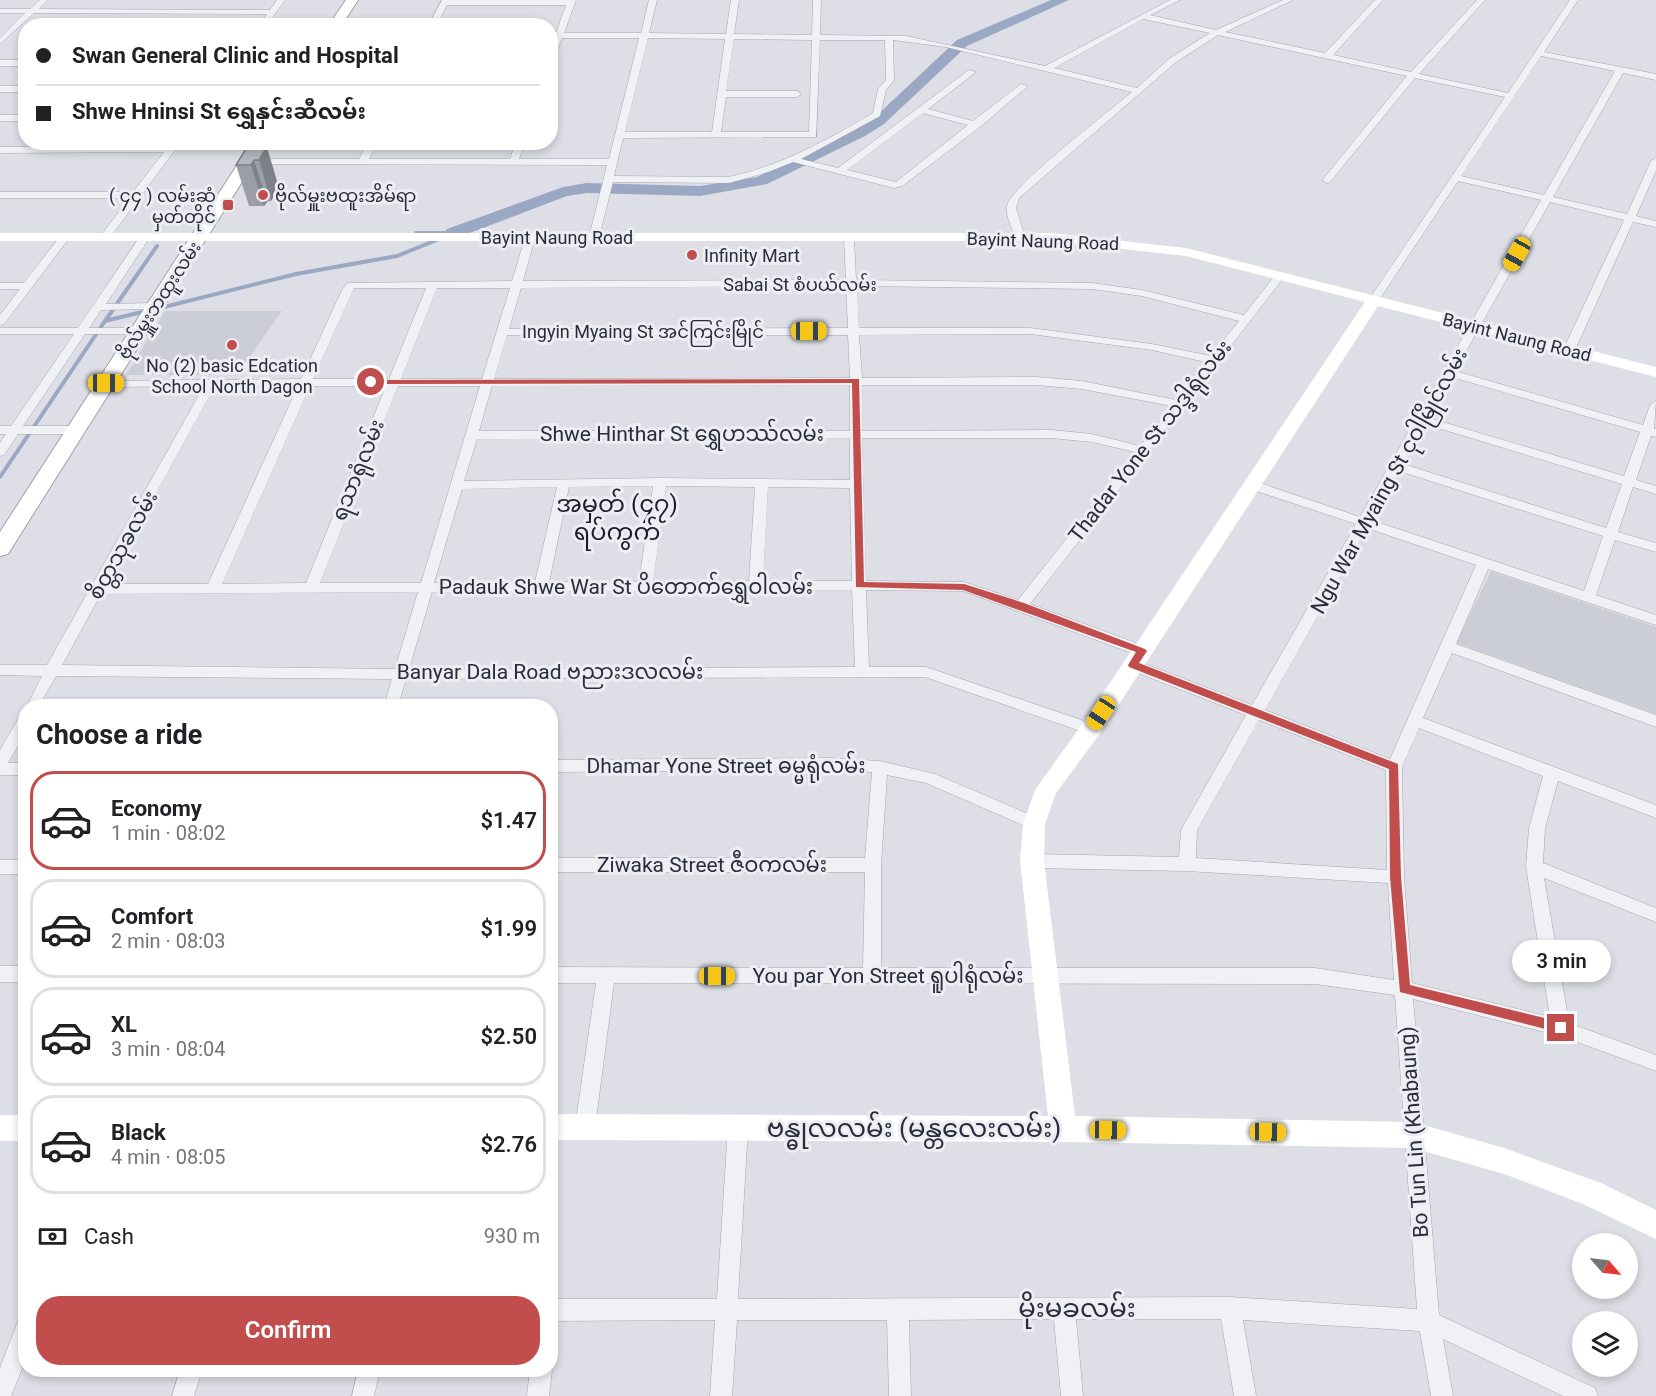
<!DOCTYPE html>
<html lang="en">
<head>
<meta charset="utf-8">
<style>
  body { margin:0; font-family:Roboto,"Noto Sans Myanmar",sans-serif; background:#f2f2f2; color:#202124; height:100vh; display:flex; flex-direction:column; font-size:22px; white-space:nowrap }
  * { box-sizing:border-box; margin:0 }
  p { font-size:20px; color:#757577 }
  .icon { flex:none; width:33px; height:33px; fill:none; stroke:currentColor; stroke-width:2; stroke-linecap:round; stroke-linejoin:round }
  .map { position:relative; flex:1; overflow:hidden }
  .details { position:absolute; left:18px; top:699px; width:540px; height:678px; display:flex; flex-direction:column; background:#fff; border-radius:24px; box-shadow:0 3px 9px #0003 }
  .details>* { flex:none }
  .hud { position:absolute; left:18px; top:18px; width:540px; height:132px; border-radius:24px; box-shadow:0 3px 9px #0003; display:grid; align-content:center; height:132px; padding:0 18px; background:#fff }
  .needle { width:39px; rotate:118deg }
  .controls { position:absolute; left:1572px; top:1233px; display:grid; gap:12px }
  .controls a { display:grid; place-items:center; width:66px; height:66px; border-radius:50%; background:#fff; box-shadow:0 3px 9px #0003; font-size:30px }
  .end { position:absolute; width:27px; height:27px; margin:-14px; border:8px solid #c14e4c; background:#fff; box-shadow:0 0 0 3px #fff }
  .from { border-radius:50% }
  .bubble { position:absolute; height:42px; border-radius:21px; background:#fff; box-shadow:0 3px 9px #0003; font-size:20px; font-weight:600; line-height:42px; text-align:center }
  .car { position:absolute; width:18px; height:36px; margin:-18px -9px; border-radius:8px; box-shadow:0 0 4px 2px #0007; background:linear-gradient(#f5c518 24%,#345 0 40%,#f5c518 0 76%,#345 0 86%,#f5c518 0) }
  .hud b { display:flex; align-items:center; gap:21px; height:57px; font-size:22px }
  .hud b+b { border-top:2px solid #e0e0e0 }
  .hud i { width:15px; height:15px; background:#202124 }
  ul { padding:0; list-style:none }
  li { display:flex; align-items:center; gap:18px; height:99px; margin:0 12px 9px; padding:0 6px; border:3px solid #e0e0e0; border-radius:24px }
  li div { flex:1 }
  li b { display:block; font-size:22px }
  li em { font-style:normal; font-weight:600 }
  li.on { border-color:#c14e4c }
  li>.icon { width:54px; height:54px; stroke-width:1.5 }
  h2 { padding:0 18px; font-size:27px; line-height:72px }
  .pay { display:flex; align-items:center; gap:15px; height:66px; padding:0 18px; font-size:22px }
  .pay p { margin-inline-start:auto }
  .cta { display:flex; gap:12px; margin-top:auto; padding:12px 18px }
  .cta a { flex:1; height:69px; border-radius:24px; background:#c14e4c; color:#fff; font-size:24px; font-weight:600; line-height:69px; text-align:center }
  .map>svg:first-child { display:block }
  .built { fill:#ccced7 }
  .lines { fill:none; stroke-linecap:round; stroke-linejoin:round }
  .stream { stroke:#9ba8c3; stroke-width:4 }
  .river { fill:#9ba8c3; fill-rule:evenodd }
  .street-casing { stroke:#a4a6af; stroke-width:1 }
  .primary-casing { stroke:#9ea2b0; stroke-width:2 }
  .street { fill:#f0f1f5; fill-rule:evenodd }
  .secondary { fill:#fff; fill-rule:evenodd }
  .primary { fill:#fff; fill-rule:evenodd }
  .wall { fill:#9c9ea7 }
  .shaded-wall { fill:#7f8188 }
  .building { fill:#b5b8c2; stroke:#7f8188; stroke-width:1.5 }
  .route { fill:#c14e4c }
  .poi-dot { fill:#c14e4c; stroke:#edeef4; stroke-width:2 }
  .labels { text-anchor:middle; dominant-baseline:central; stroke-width:6; stroke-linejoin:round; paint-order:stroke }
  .far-poi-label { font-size:18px; fill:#282c3b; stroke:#edeef4; text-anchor:start }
  .far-street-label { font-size:18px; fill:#282c3b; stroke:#edeef4 }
  .street-label { font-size:21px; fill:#282c3b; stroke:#edeef4 }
  .quarter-label { font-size:24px; fill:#1b1e2c; stroke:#edeef4 }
  .near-street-label { font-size:26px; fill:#282c3b; stroke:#edeef4 }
</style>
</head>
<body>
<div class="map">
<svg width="1656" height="1396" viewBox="0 0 1656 1396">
  <rect width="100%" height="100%" fill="#dedfe6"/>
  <!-- built -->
  <path class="built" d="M165 311H282L237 375H126Z
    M1491 571 1656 627V714L1456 643Z"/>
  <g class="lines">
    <!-- stream -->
    <path class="stream" d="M416 233H453
      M160 308 296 274 397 256 439 239
      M105 321 157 246
      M0 477 105 321 146 311"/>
    <!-- river -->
    <path class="river" d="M1051 0H1069L967 46 884 124 865 136 767 184 700 196 587 193 567 196 459 237H447L444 233 447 229 563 187 587 183 700 186 757 177 855 130 874 118 957 40Z"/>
    <!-- street casing -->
    <g class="street-casing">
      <path id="street" d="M40 0H48L39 9 270 10 277 0H285L266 26H258L267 14 34 13 0 44V38L25 13H0V9H30Z
        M442 0H576L564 33H641L649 0H657L649 33 726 34 731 0H739L734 34 812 35 813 0H821L820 35 906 36 1045 66 1170 0H1180L1150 15 1216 30 1283 0H1293L1225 32 1325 53 1375 0H1383L1333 55 1411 72 1477 0H1485L1419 74 1508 93 1570 0H1578L1544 52 1656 74V80L1623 73 1553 197 1627 214 1651 161 1656 158V171L1636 216 1656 221V227L1633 222 1575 350 1569 353 1563 350 1624 220 1550 202 1455 371 1643 425 1650 405 1656 401 1654 429H1656V437L1651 436 1636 480 1656 486V494L1633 487 1618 532 1656 543V552L1615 540 1596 595 1656 615V625L1488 569 1456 644 1656 715V727L1452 653 1423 718 1656 805V818L1558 781 1545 828 1543 863 1656 908V922L1544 878 1569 1023 1656 1055V1071L1561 1036 1413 999 1439 1315 1595 1388 1598 1396H1563L1443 1339 1453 1396H1431L1420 1331 1243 1320 1256 1396H1234L1221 1319H1076L1083 1396H1061L1054 1319 909 1320 911 1396H889L887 1320H737L732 1396H710L715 1320 550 1321V1299H717L728 1127 731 1121 738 1118 745 1121 748 1127 738 1299 1230 1297 1417 1309 1395 995 1315 984 614 983 595 1127 592 1133 585 1136 578 1133 575 1127 596 983H550V967L863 968 865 872H550V858H865L872 772 830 770 550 772V760L830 758 880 761 935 774 1040 819 1042 824 1040 829 1034 830 926 783 887 775 881 865V968H1315L1394 980 1388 883 1187 871 1032 868 1026 866 1024 861 1026 856 1032 854 1179 857 1181 830 1246 715 1128 669 1126 665 1128 661H1138L1252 705 1356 524 1247 488 1246 485 1252 481 1257 482 1360 517 1541 200 1458 181 1377 303H1369L1368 301 1505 97 1415 78 1330 182 1327 183 1322 180 1324 178 1407 76 1218 35 1176 62 1019 198 1016 208 1025 237 1020 240 1015 237C1012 228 1005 215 1007 206 1010 187 1111 110 1132 92L946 47 893 40 894 80 886 90 880 116 801 159 838 168 969 70 976 72 928 109 973 121 1021 84 1028 86 980 127 902 186 894 188 793 162 768 172 729 183 613 182 599 237 594 240 589 237 607 165 250 164 248 162 253 159H359L368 142H377L369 159H510L516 142H525L519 159H609L639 38H562L554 59 550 61V47L554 37H550V33H556L566 5H447L436 26H428ZM1143 19 1210 33 1170 58 1137 88 1054 68ZM648 38 725 39 712 132H625ZM734 39 812 40 809 132H721L726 97H797L801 94 797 91H726ZM820 40H885L886 80 878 89 873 113C828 140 780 166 729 177L614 176 623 138 816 137ZM1541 56 1615 71 1544 195 1461 176ZM923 113 968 125 896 182 847 170ZM1452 377 1640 432 1624 476 1429 418ZM1425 424 1622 484 1606 528 1403 464ZM1399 471 1603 536 1584 591 1371 520ZM1367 528 1476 565 1390 759 1265 710ZM1259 720 1386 770 1387 870 1196 858 1197 830ZM1419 728 1543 776 1529 828 1526 867 1550 1017 1412 983 1404 877 1402 767Z
        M0 60H26V66H0Z
        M0 86H26V92H0Z
        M0 115H26V121H0Z
        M171 142 180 143 109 239 100 237 129 198H0V192H133L164 152 0 153V147L168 146Z
        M61 235 70 237 4 324 0 325V315L20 289H0V283H24Z
        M141 235 150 237 106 304 154 303 159 306 154 309 101 310 89 328H138L144 331 138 334H85L23 426H75L81 430 75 434H18L4 455 0 456V443L6 434H0V426H11L74 334H0V328H78Z
        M530 235 535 238 523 281 846 280 844 238 849 235 854 238 856 280 1092 283 1142 290 1244 315 1276 274 1280 273 1285 276 1030 604 1147 647 1149 651 1147 655H1137L963 591 866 590 869 667H926L1096 725 1099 729 1096 733H1086L925 677 406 679 398 706H384L392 679 56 676 39 706 26 708 42 676 0 675V665H47L204 386 106 387 102 385V381L301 379 342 290 347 283 512 281 525 238ZM846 286 848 328 509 329 521 288ZM857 286 1092 289 1142 296 1239 321 1211 356 1152 344 1030 328H859ZM354 288H426L389 379H313ZM437 288H510L482 379H401ZM1030 334 1152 350 1206 362 1176 400 1082 381 1036 377 862 378 859 335ZM507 335H848L850 378 494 379ZM850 385V431H479L492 386ZM862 385H1036L1082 389 1172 406 1140 446 1092 434 1051 430 862 431ZM215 386H298L208 584H106ZM310 386H386L306 583 222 584ZM398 386H480L421 583H320ZM850 438V480L660 478 464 481 477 439ZM862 438H1051L1092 442 1135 452 1018 600 964 582 866 581ZM653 486 639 582H549L569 487ZM666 486 755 487 749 581 653 582ZM557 487 535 582 434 583 462 489ZM768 487 850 488 852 581H763ZM852 590 855 667 409 669 432 592ZM418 592 395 669 62 665 101 594Z
        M26 713V732L8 763H26V775H0V750L21 714Z
        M0 860H26V874H0Z
        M0 966H26V982H0Z
        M26 1318V1359L11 1396H0V1368L18 1321Z
        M550 1366 552 1370 549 1396H527L530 1370H550Z
        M180 1370H202L194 1396H172Z
        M358 1370H380L374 1396H352Z"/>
    </g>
    <!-- primary casing -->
    <g class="primary-casing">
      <path id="primary" d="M346 0H358L341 26H328Z
        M252 142H267L8 554 0 556V532Z"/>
    </g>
    <!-- street -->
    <use href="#street" class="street"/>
    <!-- secondary -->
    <path class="secondary" d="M0 233H1051L1186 248 1656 367V377L1378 306 1099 735 1056 793 1045 824 1044 861 1075 1116 1413 1122 1504 1148 1601 1183 1656 1210V1239L1583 1204 1504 1174 1413 1148 1063 1142 550 1140V1114L1048 1116 1020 861 1023 824 1035 790 1083 723 1365 302 1186 256 1051 241H0Z
      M0 1115H26V1141H0Z"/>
    <!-- primary -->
    <use href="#primary" class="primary"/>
  </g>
  <!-- wall -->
  <path class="wall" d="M267 147 279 188 271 201 267 202 264 206H249L236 165Z"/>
  <!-- shaded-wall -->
  <path class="shaded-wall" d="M265 142 279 188 271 201 259 160 262 147Z
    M254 160 267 202 264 206 251 165Z"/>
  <!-- building -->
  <path class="building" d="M250 142H265L262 147H267L259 160H254L251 165H236Z"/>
  <!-- route -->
  <path class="route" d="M859 379 864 582 964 584 1024 603 1145 649 1147 651 1139 663 1398 764 1401 877 1410 985 1561 1022 1567 1028 1565 1032 1561 1033 1400 992 1390 877 1389 769 1129 667 1128 665 1136 652 963 590 856 587 852 383 371 384 367 382 371 380Z"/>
  <!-- markers -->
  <g class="poi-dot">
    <circle cx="263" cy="195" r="6"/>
    <rect x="222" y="199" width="12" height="12" rx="3"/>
    <circle cx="692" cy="255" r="6"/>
    <circle cx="232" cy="345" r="6"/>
  </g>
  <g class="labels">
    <!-- far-poi labels -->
    <g class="far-poi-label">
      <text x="216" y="195" text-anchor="end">( ၄၄ ) လမ်းဆုံ<tspan x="216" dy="21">မှတ်တိုင်</tspan></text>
      <text x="275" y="195">ဗိုလ်မှူးဗထူးအိမ်ရာ</text>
      <text x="704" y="255">Infinity Mart</text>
      <text x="232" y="365" text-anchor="middle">No (2) basic Edcation<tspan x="232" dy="21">School North Dagon</tspan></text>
    </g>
    <!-- far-street labels -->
    <g class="far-street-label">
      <text x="557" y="237">Bayint Naung Road</text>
      <text transform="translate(1043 241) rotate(2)">Bayint Naung Road</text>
      <text x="800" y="284">Sabai St စံပယ်လမ်း</text>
      <text transform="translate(159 300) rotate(-57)">ဗိုလ်မှူးဘထူးလမ်း</text>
      <text x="643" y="331">Ingyin Myaing St အင်ကြင်းမြိုင်</text>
      <text transform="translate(1517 337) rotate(14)">Bayint Naung Road</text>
    </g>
    <!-- street labels -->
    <g class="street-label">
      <text x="682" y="434">Shwe Hinthar St ရွှေဟဿ်လမ်း</text>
      <text transform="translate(1150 441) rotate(-52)">Thadar Yone St သဒ္ဒါရုံလမ်း</text>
      <text transform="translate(358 470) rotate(-68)">ရသာရုံလမ်း</text>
      <text transform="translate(1389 481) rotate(-61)">Ngu War Myaing St ငုဝါမြိုင်လမ်း</text>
      <text transform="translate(123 545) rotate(-61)">စိတ္တသုခလမ်း</text>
      <text x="626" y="587">Padauk Shwe War St ပိတောက်ရွှေဝါလမ်း</text>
      <text x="550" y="672">Banyar Dala Road ဗညားဒလလမ်း</text>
      <text x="726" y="766">Dhamar Yone Street ဓမ္မရုံလမ်း</text>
      <text x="712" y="865">Ziwaka Street ဇီဝကလမ်း</text>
      <text x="888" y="976">You par Yon Street ရူပါရုံလမ်း</text>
      <text transform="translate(1414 1132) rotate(-94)">Bo Tun Lin (Khabaung)</text>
    </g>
    <!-- quarter labels -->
    <g class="quarter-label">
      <text x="617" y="504">အမှတ် (၄၇)<tspan x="617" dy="28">ရပ်ကွက်</tspan></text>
    </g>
    <!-- near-street labels -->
    <g class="near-street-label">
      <text x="914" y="1128">ဗန္ဓုလလမ်း (မန္တလေးလမ်း)</text>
      <text x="1077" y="1308">မိုးမခလမ်း</text>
    </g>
  </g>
</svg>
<div class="controls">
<a><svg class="needle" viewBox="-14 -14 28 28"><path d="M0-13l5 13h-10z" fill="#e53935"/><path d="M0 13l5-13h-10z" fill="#757577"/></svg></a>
<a><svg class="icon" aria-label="layers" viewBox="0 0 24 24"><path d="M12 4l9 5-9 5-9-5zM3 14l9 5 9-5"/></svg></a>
</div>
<i class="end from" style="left:371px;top:382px"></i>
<i class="end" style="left:1561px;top:1028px"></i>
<div class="bubble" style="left:1512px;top:940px;width:99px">3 min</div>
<i class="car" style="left:1517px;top:254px;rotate:209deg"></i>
<i class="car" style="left:809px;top:331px;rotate:90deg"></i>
<i class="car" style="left:106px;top:383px;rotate:90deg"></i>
<i class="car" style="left:1101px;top:713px;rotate:213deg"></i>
<i class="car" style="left:717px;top:976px;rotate:90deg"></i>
<i class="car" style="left:1108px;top:1130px;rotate:91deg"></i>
<i class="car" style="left:1268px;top:1132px;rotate:91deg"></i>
<div class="hud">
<b><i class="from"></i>Swan General Clinic and Hospital</b>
<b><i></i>Shwe Hninsi St ရွှေနှင်းဆီလမ်း</b>
</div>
<section class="details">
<h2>Choose a ride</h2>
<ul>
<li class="on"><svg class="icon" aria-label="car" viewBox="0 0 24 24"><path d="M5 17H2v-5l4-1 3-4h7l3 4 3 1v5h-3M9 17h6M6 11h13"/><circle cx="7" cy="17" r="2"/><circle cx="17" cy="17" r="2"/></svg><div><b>Economy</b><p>1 min · 08:02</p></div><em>$1.47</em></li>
<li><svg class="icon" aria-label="car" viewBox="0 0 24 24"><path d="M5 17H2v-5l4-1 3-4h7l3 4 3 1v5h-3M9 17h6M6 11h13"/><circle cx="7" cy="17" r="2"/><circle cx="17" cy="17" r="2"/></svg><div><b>Comfort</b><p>2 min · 08:03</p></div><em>$1.99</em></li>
<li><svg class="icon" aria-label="car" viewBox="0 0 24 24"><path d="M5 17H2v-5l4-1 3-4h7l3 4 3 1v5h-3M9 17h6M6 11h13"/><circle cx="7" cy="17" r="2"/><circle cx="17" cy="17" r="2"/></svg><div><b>XL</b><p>3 min · 08:04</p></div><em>$2.50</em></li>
<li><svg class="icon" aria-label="car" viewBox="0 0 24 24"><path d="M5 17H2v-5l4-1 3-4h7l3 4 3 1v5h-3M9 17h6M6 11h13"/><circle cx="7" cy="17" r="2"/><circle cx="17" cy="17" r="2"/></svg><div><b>Black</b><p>4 min · 08:05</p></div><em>$2.76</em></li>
</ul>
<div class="pay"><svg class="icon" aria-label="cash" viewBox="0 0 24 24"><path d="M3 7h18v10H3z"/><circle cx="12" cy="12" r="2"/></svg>Cash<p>930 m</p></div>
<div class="cta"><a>Confirm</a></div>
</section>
</div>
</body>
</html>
